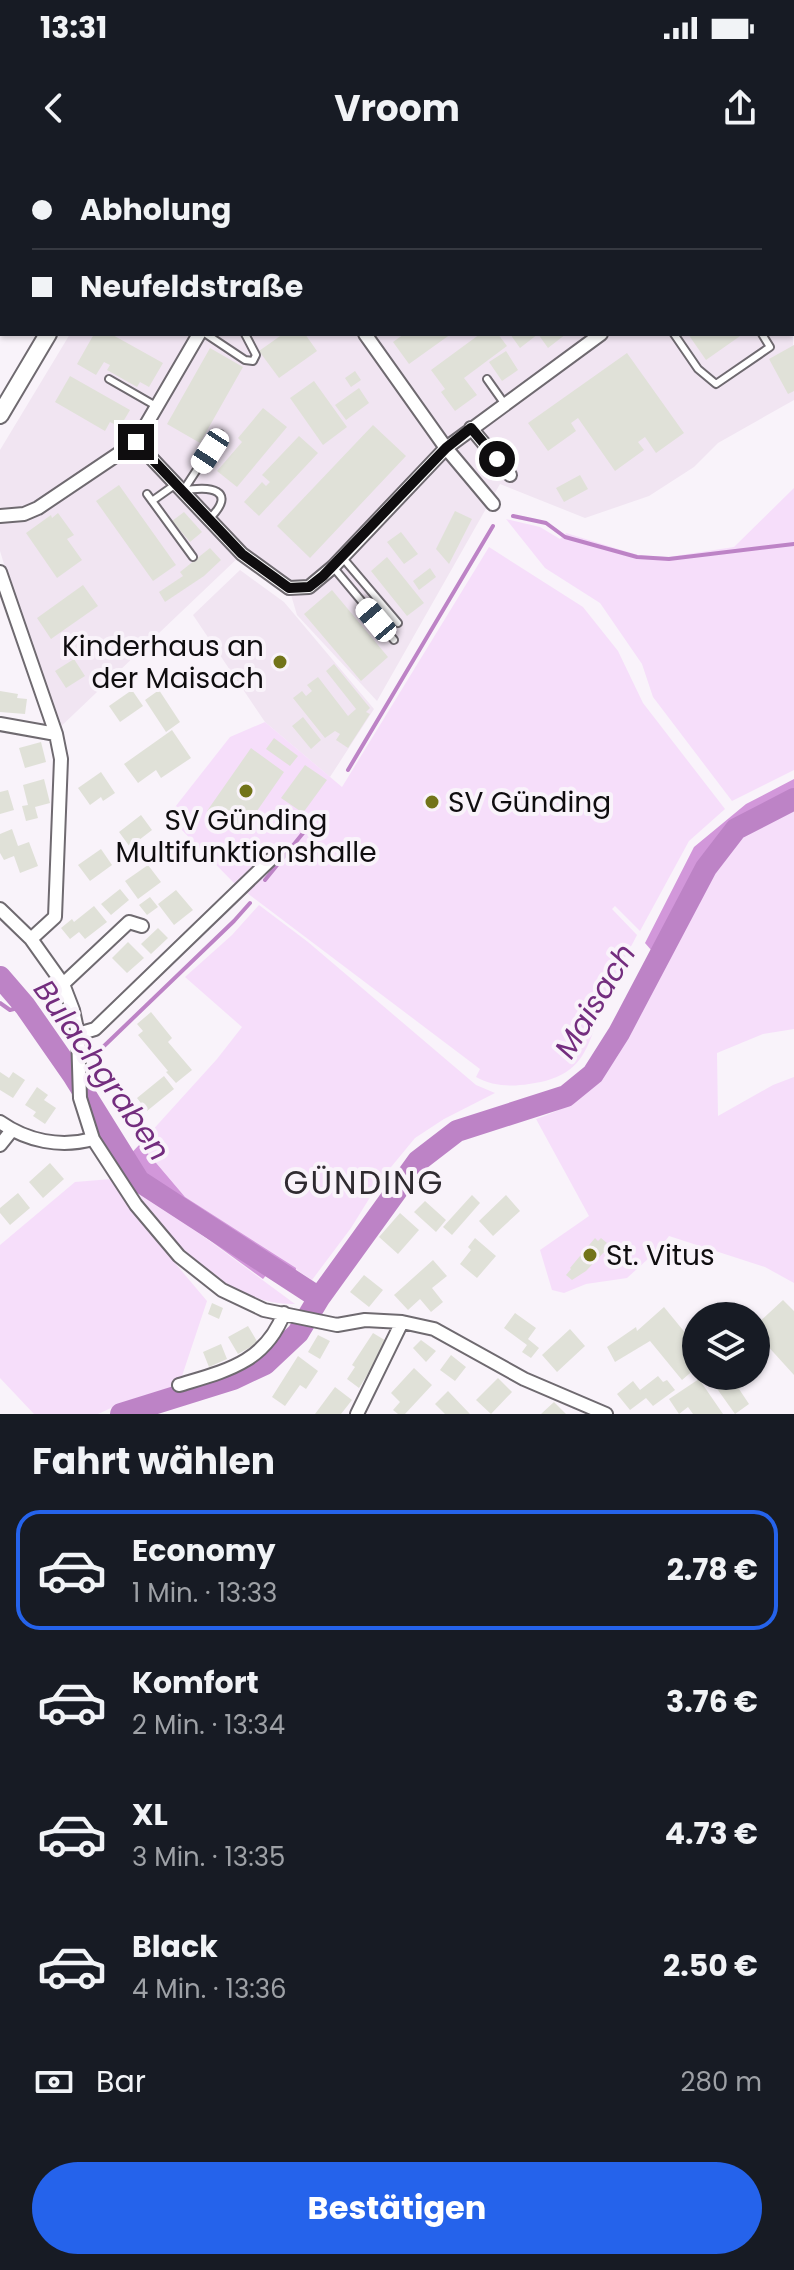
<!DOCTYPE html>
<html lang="de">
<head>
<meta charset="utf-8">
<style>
  body { margin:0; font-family:Poppins,sans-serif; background:#20242c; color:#f1f3f6; height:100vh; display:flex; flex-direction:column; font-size:30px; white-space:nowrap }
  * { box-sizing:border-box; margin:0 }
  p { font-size:26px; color:#9ea1a6 }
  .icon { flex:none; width:44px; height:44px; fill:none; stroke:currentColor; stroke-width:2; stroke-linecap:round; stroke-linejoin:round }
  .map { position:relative; height:1254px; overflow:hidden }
  .side { display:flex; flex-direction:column; background:#171b24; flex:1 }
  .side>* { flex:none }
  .banner { position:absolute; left:0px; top:0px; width:794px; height:176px; box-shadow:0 2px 6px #0004; display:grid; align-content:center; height:176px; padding:0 32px; background:#171b24 }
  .fabs { position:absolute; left:682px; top:1142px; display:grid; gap:16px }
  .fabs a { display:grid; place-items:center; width:88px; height:88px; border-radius:50%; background:#171b24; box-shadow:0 2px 6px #0004; font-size:40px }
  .end { position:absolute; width:36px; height:36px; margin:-18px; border:10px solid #0f0d0f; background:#fff; box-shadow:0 0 0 4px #fff }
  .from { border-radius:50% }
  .car { position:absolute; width:24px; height:48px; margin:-24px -12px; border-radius:10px; box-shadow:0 0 6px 2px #0007; background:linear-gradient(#fff 24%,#345 0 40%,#fff 0 76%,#345 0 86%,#fff 0) }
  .banner b { display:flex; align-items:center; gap:28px; height:76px; font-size:30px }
  .banner b+b { border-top:2px solid #363941 }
  .banner i { width:20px; height:20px; background:#f1f3f6 }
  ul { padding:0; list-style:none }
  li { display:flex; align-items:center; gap:24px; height:120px; margin:0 16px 12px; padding:0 16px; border:4px solid transparent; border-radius:24px }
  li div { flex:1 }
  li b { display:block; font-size:30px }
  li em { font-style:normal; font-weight:700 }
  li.selected { border-color:#2563eb }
  li>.icon { width:72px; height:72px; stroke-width:1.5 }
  h2 { padding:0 32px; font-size:36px; line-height:96px }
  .pay { display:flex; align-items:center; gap:20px; height:88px; padding:0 32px; font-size:30px }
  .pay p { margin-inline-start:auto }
  .button { display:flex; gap:16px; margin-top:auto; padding:16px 32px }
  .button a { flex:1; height:92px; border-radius:48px; background:#2563eb; color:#fff; font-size:32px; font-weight:700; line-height:92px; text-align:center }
  .status { display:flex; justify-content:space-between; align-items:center; height:56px; padding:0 40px; background:#171b24; direction:ltr }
  .status svg { height:22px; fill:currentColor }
  header { display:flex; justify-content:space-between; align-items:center; height:104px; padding:0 32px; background:#171b24; font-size:36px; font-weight:700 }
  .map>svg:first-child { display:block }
  .built { fill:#f1e5f2 }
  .green { fill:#f6defa }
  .forest { fill:#d297da }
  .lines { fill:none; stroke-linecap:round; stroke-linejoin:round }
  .stream { stroke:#bd83c6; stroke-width:4 }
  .river { stroke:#bd83c6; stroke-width:22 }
  .building { fill:#e0e1d8 }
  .service-casing { stroke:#6f6a70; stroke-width:10 }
  .minor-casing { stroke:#6f6a70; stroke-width:16 }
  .secondary-casing { stroke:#6f6a70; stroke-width:20 }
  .service { stroke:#fff; stroke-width:6 }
  .minor { stroke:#fff; stroke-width:12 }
  .secondary { stroke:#fff; stroke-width:16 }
  .route { stroke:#0f0d0f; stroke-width:10 }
  .poi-dot { fill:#727419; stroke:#f9f3fa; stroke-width:3 }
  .labels { text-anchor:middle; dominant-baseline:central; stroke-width:8; stroke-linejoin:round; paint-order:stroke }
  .poi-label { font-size:28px; fill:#0f0d0f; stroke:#f9f3fa; text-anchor:start }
  .water-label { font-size:30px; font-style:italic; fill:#732d7e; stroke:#f9f3fa }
  .quarter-label { font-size:32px; letter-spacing:2px; fill:#2f2b30; stroke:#f9f3fa }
</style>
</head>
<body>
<div class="status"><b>13:31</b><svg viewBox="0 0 49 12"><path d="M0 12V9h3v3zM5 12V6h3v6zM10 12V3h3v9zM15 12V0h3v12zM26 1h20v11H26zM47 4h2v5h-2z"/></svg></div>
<header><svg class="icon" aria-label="back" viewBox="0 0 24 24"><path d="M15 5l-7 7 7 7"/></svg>Vroom<svg class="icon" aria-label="share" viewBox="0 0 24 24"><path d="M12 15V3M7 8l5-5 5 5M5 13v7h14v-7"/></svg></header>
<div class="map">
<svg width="794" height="1254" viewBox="0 0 794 1254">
  <rect width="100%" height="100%" fill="#f9f3fa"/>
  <!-- built -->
  <path class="built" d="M173 0H627L628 2H171Z
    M792 112 794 240 718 283 694 307 649 336 585 358 500 324 377 541 297 455 289 428 242 394 55 572 0 391V290L70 174H792Z
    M240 410 284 442 374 549 330 617 265 562 193 455Z"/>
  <!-- green -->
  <path class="green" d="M794 328V610L732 641 653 537 642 504 600 443 545 408 506 359 540 367 560 379 566 373 638 395 668 397 734 387Z
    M489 387 583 447 618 491 643 543 725 649 689 681 640 771 615 746 612 749 637 775C628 793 617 810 609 829 587 877 593 916 529 924 511 927 492 926 476 917L480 909 235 724 168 656 230 577 265 562 342 627Z
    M794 650V869L763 874 717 893 718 956 773 925 794 917V1123L765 1107 669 1076 660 1088 627 1118 586 1124 564 1133 552 1130 540 1090 589 1056 536 959C579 944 588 933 617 897L725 690 744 675Z
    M259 745 308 782 476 925 495 933 444 959 415 978 382 1018 351 1068 312 1120 185 1037 140 984 217 899 242 867 185 817 232 775Z
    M122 1003 142 1031 295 1144C217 1146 160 1065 119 1008Z
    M111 1019 142 1064 207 1141 179 1225 124 1242 98 1254H34L0 1218V1085L75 1022Z"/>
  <!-- forest -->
  <path class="forest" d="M794 619V629L732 662 698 705 652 791 645 783 694 687 746 644Z
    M140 984 185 1037 296 1108 295 1118 268 1113 263 1119 142 1031 122 1003Z"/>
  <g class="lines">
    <!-- stream -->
    <path class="stream" d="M513 356 546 363 565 377 637 397 669 399 794 384
      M348 610 493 366
      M265 720 312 662
      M0 843 10 850 25 846
      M103 887 234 761 250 743"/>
    <!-- river -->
    <path class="river" d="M0 817 25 846 73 915 139 1021 319 1138
      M121 1254 233 1219 265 1204 298 1173 319 1138 418 1001 457 971 566 936 593 914 619 873 706 708 736 669 794 639"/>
  </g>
  <!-- building -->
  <path class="building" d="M94 174H111L163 203 149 227 140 222 137 227 107 210 110 205 104 202 96 215 77 204Z
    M283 174H305L317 191 279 218 259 191Z
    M404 174H451L409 204 393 182Z
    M480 174H498L507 186 464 218 477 235 455 251 441 232 445 229 431 210Z
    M510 174H566L548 188 538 174 520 188Z
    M688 174H743L706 200Z
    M794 185V231L788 234 769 199Z
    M210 188 243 207 200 283 167 264Z
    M506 191 518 210 502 221 489 202Z
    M627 193 684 273 656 293 645 277 638 282 644 290 615 311 578 258 571 263 576 271 548 291 528 263Z
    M355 211 361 220 351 227 345 218Z
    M70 216 130 250 120 267 110 262 105 271 55 242Z
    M314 221 347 267 323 285 290 238Z
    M359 228 369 243 346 260 335 245Z
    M263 248 287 267 237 327 217 311 242 282 238 278Z
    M373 265 406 296 310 398 277 366Z
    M299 276 318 293 259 356 244 342 262 322 266 326 270 322 262 315Z
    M580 315 588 329 564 342 556 328Z
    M119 325 176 405 153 421 96 341Z
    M455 351 472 359 449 404 436 389Z
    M184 352 202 372 190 382 172 361Z
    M58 353 74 375 67 379 82 400 57 418 26 373 51 355 52 358Z
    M401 372 418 394 404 404 387 382Z
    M210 388 221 400 204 416 165 442 159 432 183 416 180 412Z
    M387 397 424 443 407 456 371 411Z
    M430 408 436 417 419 430 413 421Z
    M83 425 98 446 51 479 37 458Z
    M332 430 388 497 361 521 304 454Z
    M74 499 85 516 66 528 55 511Z
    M334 504 370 548 366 552 370 554 348 588 336 580 340 574 335 571 325 578 293 538 302 531 306 536 312 531 307 525 318 517 348 556 356 549 326 511Z
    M132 530 143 546 120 562 109 546Z
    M159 530 180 562 166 572 145 540Z
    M0 531 18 534 17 538 27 539 25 554 0 552Z
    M303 557 321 580 311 589 292 566Z
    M172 570 191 598 161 618 156 610 138 623 124 604Z
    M274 578 298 596 290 606 266 589Z
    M41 582 46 602 25 608 19 588Z
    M251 588 284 612 241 674 207 651Z
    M305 605 327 620 303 653 281 638Z
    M101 612 115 633 103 641 101 637 90 645 78 628Z
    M44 619 50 643 35 647 38 658 26 661 22 646 28 645 23 625Z
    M8 630 14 650 0 654V632Z
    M141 655 152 670 130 687 119 672Z
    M12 669 18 686 29 682 38 706 20 713 14 696 4 700 0 693V674Z
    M101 689 112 705 90 721 78 705Z
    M148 705 161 722 138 739 125 721Z
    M120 729 129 740 111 755 101 744Z
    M176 730 193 750 174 765 158 744Z
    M150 737 158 747 147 755 139 745Z
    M94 746 107 762 85 779 79 772 70 779 61 768 72 759 74 762Z
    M158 768 168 778 151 794 141 784Z
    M128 782 144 798 127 813 112 798Z
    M151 852 172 878 168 882 192 910 176 923 166 912 168 911 138 875 143 871 137 864Z
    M0 912 9 918 13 912 25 920 13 938 0 930Z
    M164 916 174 929 147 951 137 938Z
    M37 927 48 935 44 940 56 948 45 964 33 956 36 952 25 945Z
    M50 1003 64 1019 43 1038 29 1022Z
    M18 1033 30 1048 10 1065 0 1053V1048Z
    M472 1035 480 1043 452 1075 443 1067Z
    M506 1035 520 1051 493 1076 479 1061Z
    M425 1041 446 1060 436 1072 414 1052Z
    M400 1053 419 1070 398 1094 379 1077Z
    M475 1078 496 1096 477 1118 460 1104 471 1090 468 1087Z
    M595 1078 598 1081 601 1078 607 1083 604 1086 607 1089 586 1111 572 1120 566 1115 571 1109 570 1108Z
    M613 1092 619 1099 611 1107 604 1101Z
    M433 1100 447 1116 432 1128 443 1142 431 1152 420 1139 408 1150 394 1135Z
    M364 1115 383 1130 369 1147 350 1132Z
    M783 1140 794 1151V1215L756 1173V1165Z
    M212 1143 223 1148 219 1159 208 1154Z
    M664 1147 696 1186V1208L682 1220 650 1181 615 1202 607 1187 636 1167 637 1171Z
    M515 1153 536 1168 528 1179 539 1188 531 1198 522 1192 527 1185 504 1168Z
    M248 1166 258 1183 238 1194 228 1177Z
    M570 1169 585 1186 557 1212 542 1195Z
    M373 1173 388 1182 359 1228 347 1219 355 1207 352 1205Z
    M318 1175 330 1181 320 1199 308 1192Z
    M421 1180 436 1191 426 1202 413 1188Z
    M221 1184 227 1199 209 1207 203 1192Z
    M451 1195 466 1207 455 1221 440 1210Z
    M298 1196 318 1211 306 1229 300 1225 285 1246 272 1237Z
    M414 1208 432 1225 405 1254H398L393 1250 400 1242 391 1233Z
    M658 1216 663 1222 667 1220 675 1230 653 1246 646 1238 630 1250 617 1234 633 1221 640 1230Z
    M708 1216H745L749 1222 739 1229 749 1244 735 1254Z
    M498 1218 512 1232 491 1254 476 1240Z
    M699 1219 723 1254H693L688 1247 679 1254 669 1239Z
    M335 1227 352 1240 341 1254H315Z
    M448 1231 470 1254H445L435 1244Z
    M554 1242 566 1254H541Z"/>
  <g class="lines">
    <!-- service casing -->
    <g class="service-casing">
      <path id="service" d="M238 0 240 2
        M424 2 427 0
        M206 174 245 200 253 201 256 195 245 174
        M674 174 698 209 716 224 770 187 762 174
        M109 219 156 246
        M487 219 504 243
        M183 331C209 325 239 330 209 359
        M183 331 220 274
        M147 334 193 397
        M152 341 176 324
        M342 397 398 463
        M333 407 394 480"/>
    </g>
    <!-- minor casing -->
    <g class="minor-casing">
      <path id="minor" d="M507 0 508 2
        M365 174 446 288 493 344
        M471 268 510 315
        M136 282 242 394 289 428 309 427 333 407 446 288 601 174
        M0 356 24 354 38 348 136 282 199 174
        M0 412 56 574 61 599 55 757 31 779
        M0 564 56 574
        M0 749 31 779 63 824 73 850 78 874 80 938 93 979 136 1045 179 1096 222 1130 264 1150 337 1165 365 1160 402 1162 434 1169 524 1219 606 1254
        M63 824 129 762 142 766
        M78 874 95 869 270 700
        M0 962C27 981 60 988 93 979
        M0 985 12 970
        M179 1225C225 1211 265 1203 284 1153
        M357 1254 402 1162"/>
    </g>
    <!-- secondary casing -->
    <g class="secondary-casing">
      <path id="secondary" d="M150 2 151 0
        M0 255 48 174"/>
    </g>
    <!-- service -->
    <use href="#service" class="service"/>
    <!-- minor -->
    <use href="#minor" class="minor"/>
    <!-- secondary -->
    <use href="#secondary" class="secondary"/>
  </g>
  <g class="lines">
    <!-- route -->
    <path class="route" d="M136 282 242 394 289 428 309 427 323 416 446 288 471 268 497 299"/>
  </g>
  <!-- markers -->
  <g class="poi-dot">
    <circle cx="280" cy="502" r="8"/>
    <circle cx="246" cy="631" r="8"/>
    <circle cx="432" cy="642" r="8"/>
    <circle cx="590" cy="1095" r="8"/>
  </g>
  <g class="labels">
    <!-- poi labels -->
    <g class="poi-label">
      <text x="264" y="486" text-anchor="end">Kinderhaus an<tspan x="264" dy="32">der Maisach</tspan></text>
      <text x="448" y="642">SV Günding</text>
      <text x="246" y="660" text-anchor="middle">SV Günding<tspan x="246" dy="32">Multifunktionshalle</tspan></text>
      <text x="606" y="1095">St. Vitus</text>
    </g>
    <!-- water labels -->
    <g class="water-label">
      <text transform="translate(595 841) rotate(-59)">Maisach</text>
      <text transform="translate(102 910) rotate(55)">Bulachgraben</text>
    </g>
    <!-- quarter labels -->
    <g class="quarter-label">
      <text x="364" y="1022">GÜNDING</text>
    </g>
  </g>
</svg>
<div class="fabs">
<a><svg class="icon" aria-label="layers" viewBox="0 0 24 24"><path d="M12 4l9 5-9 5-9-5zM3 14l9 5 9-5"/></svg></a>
</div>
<i class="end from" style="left:497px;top:299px"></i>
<i class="end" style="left:136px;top:282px"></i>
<i class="car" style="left:210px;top:291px;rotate:213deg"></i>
<i class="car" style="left:376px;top:460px;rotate:320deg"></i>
<div class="banner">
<b><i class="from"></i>Abholung</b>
<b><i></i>Neufeldstraße</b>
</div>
</div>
<section class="side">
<h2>Fahrt wählen</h2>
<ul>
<li class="selected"><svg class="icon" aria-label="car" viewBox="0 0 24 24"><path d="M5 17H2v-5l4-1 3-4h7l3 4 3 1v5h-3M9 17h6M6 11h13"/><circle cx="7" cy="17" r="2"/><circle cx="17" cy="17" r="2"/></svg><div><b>Economy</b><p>1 Min. · 13:33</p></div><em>2.78 €</em></li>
<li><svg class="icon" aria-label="car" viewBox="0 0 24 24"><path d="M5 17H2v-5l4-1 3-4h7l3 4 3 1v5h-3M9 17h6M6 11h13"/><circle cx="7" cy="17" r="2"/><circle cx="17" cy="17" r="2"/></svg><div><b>Komfort</b><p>2 Min. · 13:34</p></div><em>3.76 €</em></li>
<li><svg class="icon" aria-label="car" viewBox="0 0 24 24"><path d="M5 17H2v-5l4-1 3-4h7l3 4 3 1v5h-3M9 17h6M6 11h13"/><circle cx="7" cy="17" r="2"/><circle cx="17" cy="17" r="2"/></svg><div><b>XL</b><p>3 Min. · 13:35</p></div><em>4.73 €</em></li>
<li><svg class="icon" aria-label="car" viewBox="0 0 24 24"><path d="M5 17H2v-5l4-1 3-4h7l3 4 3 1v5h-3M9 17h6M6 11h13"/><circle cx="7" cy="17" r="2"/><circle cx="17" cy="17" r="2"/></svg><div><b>Black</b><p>4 Min. · 13:36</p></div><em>2.50 €</em></li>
</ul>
<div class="pay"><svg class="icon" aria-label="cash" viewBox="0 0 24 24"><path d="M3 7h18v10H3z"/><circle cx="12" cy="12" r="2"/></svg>Bar<p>280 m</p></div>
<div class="button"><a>Bestätigen</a></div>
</section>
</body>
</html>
